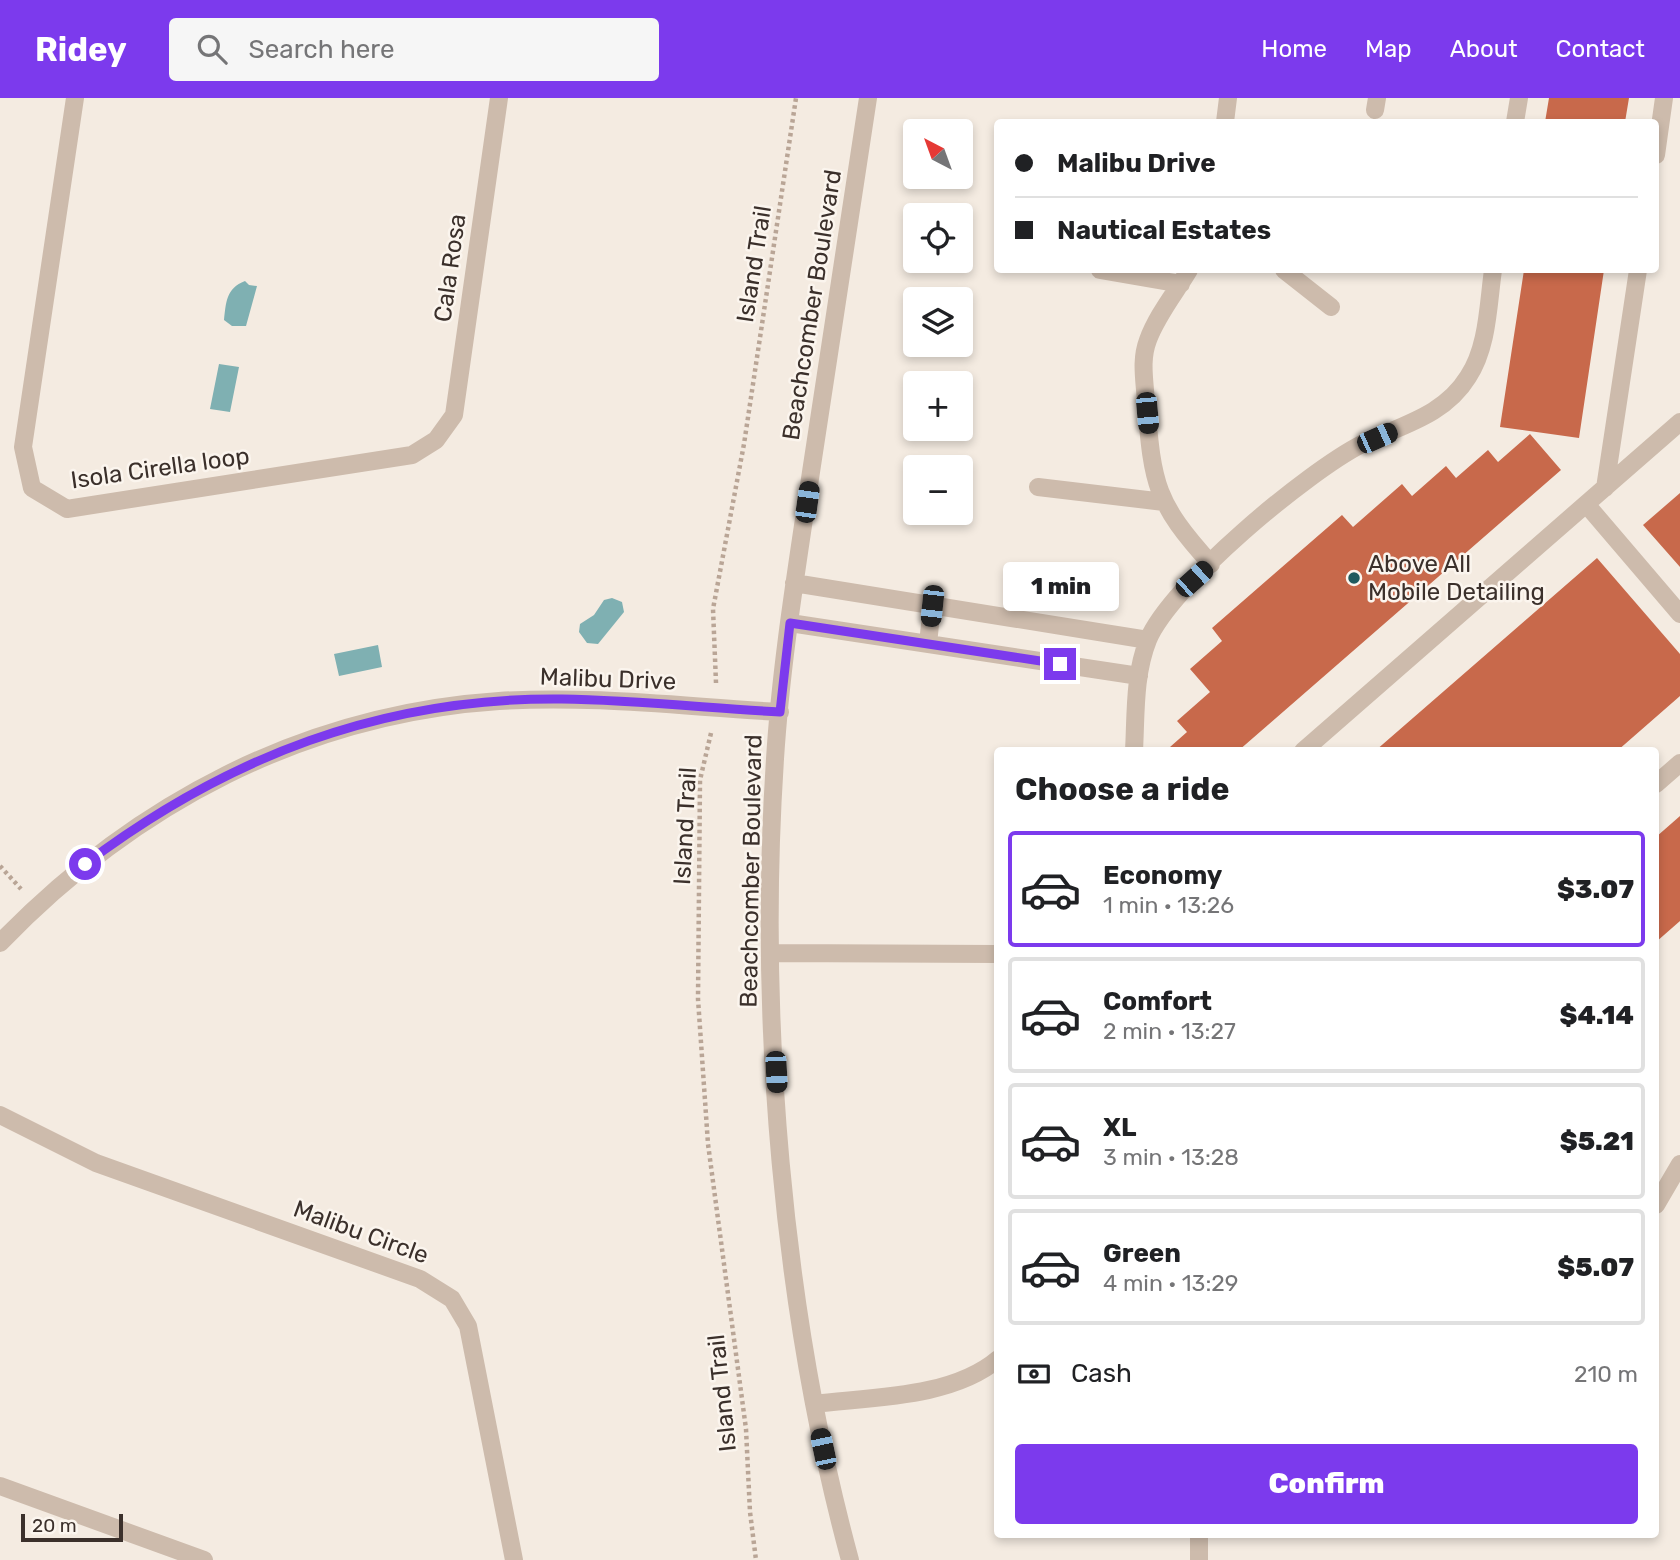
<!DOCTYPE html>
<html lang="en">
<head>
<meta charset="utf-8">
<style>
  body { margin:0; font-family:Rubik,sans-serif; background:#f6f6f6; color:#202124; height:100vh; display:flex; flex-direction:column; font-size:26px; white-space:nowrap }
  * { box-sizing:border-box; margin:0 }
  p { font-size:23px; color:#757577 }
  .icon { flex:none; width:38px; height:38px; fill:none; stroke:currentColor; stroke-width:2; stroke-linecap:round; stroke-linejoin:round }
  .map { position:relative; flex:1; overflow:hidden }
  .panel { position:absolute; left:994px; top:649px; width:665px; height:791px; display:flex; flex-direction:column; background:#fff; border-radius:7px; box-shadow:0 4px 10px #0003 }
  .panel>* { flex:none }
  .banner { position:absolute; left:994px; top:21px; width:665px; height:154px; border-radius:7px; box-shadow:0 4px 10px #0003; display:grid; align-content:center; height:154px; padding:0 21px; background:#fff }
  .needle { width:46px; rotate:319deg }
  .fabs { position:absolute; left:903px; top:21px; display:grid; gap:14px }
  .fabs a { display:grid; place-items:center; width:70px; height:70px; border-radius:7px; background:#fff; box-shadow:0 4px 10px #0003; font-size:35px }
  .scale { position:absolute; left:21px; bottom:18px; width:102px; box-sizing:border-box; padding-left:7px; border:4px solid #3b302b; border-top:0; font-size:19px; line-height:24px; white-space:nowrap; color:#3b302b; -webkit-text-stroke:5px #fbf5ee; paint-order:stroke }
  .end { position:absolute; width:32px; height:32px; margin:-16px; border:9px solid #7c3aed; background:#fff; box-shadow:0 0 0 4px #fff }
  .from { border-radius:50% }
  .bubble { position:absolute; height:49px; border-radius:7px; background:#fff; box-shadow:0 4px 10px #0003; font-size:23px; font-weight:800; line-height:49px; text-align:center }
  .car { position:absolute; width:21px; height:42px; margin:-21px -10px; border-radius:9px; box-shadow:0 0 5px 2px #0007; background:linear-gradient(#222 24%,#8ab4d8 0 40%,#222 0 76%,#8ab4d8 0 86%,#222 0) }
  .banner b { display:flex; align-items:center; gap:24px; height:66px; font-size:26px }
  .banner b+b { border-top:2px solid #e0e0e0 }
  .banner i { width:18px; height:18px; background:#202124 }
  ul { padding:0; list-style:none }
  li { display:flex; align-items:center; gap:21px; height:116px; margin:0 14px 10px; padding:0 7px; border:4px solid #e0e0e0; border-radius:7px }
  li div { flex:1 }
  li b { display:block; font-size:26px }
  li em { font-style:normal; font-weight:800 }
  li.selected { border-color:#7c3aed }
  li>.icon { width:63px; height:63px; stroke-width:1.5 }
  h2 { padding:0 21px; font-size:32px; line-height:84px }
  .pay { display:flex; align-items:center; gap:18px; height:77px; padding:0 21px; font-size:26px }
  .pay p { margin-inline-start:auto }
  .action { display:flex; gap:14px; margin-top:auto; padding:14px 21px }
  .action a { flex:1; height:80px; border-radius:7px; background:#7c3aed; color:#fff; font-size:28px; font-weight:800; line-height:80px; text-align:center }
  header { display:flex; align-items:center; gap:42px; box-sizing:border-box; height:98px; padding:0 35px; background:#7c3aed; color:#fff }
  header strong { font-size:33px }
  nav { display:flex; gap:38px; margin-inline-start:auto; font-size:24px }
  .search { width:490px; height:63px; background:#f6f6f6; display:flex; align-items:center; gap:18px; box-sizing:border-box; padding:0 24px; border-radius:7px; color:#757577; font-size:26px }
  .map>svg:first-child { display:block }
  .water { fill:#7fb0b2 }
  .building { fill:#c8694b }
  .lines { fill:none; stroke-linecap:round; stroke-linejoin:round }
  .path { stroke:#b9a596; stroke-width:4.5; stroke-dasharray:3.5 3.5; stroke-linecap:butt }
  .minor { stroke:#cdbbac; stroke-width:18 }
  .route { stroke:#7c3aed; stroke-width:9 }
  .poi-dot { fill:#1f5a5e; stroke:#fbf5ee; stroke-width:2.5 }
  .labels { text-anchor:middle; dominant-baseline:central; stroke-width:5; stroke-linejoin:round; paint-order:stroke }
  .street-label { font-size:24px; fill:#3b302b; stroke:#fbf5ee }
  .poi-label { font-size:24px; fill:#3b302b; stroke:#fbf5ee; text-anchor:start }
</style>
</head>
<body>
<header>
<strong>Ridey</strong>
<div class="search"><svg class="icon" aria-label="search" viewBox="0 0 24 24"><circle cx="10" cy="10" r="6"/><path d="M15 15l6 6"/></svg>Search here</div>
<nav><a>Home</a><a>Map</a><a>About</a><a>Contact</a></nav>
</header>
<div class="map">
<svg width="1680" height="1462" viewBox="0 0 1680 1462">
  <rect width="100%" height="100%" fill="#f4ebe1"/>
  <!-- water -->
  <path class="water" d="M245 183 249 187 257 188 246 228H232L224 222C226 205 226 190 245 183Z
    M219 266 239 269 230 314 210 311Z
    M612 500 622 504 624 514 598 546 587 545 579 534 580 526 594 517 604 502Z
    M378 547 382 569 339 578 334 556Z"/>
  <!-- building -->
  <path class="building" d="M1549 0H1629L1625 24H1545Z
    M1524 172H1604L1579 340 1500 329Z
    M1530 336 1561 372 1238 653H1174L1170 649 1187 634 1177 623 1210 594 1190 571 1222 543 1212 530 1342 417 1353 429 1402 386 1412 398 1446 368 1456 380 1488 352 1498 364Z
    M1680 395V469L1643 427Z
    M1597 460 1680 556V598L1617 653H1375Z
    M1680 718V823L1656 844V739Z"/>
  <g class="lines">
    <!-- path -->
    <path class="path" d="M716 585 713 511 744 346 796 0
      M711 635 700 682 698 901 708 1046 746 1331 750 1414 756 1462
      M0 768 21 791"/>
    <!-- minor -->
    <path class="minor" d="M75 0 23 349 32 390 67 411 412 357 436 342 454 317 499 0
      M1375 12 1377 0
      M1225 24 1228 0
      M1515 24 1519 0
      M1656 57 1664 0
      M1100 172 1181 186
      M1189 172C1176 194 1157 217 1148 242 1140 263 1145 283 1146 306 1153 387 1155 404 1211 466
      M1284 172 1331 209
      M1038 389 1164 404
      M1605 390 1638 172
      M1586 406 1680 516
      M794 485 1148 542
      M790 525 1139 578
      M928 546 932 507
      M1134 653C1136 616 1134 577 1148 542 1171 487 1307 374 1362 346 1401 327 1444 318 1468 279 1488 249 1488 207 1493 172
      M1303 653 1680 324
      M1656 686 1680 665
      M0 845C134 706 304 616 499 603 592 597 687 609 780 614
      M772 855 998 856
      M0 1017 96 1065 420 1181 452 1201 468 1228 514 1462
      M1656 1107 1680 1066
      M814 1306C871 1299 952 1300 998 1261
      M0 1388 204 1462
      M1199 1437V1462
      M850 1462C782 1212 758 919 775 661 781 565 797 469 811 374 830 249 849 125 868 0"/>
  </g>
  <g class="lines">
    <!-- route -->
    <path class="route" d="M85 766C227 659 382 599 562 601 635 602 708 610 780 614L790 525 1060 566"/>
  </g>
  <!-- markers -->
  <circle class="poi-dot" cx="1354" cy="480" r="7"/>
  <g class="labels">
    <!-- street labels -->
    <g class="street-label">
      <text transform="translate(754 166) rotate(-81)">Island Trail</text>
      <text transform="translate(450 170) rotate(-82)">Cala Rosa</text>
      <text transform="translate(812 207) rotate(-81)">Beachcomber Boulevard</text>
      <text transform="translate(160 370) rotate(-8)">Isola Cirella loop</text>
      <text transform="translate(608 581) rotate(2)">Malibu Drive</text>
      <text transform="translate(685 728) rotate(-87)">Island Trail</text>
      <text transform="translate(751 773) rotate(-89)">Beachcomber Boulevard</text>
      <text transform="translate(361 1134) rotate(20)">Malibu Circle</text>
      <text transform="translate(722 1295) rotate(-96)">Island Trail</text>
    </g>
    <!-- poi labels -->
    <g class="poi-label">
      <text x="1368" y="466">Above All<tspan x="1368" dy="28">Mobile Detailing</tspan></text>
    </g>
  </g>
</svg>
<div class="fabs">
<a><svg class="needle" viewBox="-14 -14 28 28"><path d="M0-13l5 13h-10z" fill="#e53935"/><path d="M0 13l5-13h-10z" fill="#757577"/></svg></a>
<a><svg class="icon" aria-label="locate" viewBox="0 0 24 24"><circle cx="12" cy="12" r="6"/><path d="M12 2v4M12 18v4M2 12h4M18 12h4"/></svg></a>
<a><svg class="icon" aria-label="layers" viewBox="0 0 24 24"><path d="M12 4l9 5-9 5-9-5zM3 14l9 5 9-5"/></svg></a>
<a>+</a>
<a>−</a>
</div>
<div class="scale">20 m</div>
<i class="end from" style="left:85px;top:766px"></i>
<i class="end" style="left:1060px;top:566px"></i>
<div class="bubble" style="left:1003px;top:464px;width:116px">1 min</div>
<i class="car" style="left:1147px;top:315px;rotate:175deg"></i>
<i class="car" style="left:1377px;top:340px;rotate:66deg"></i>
<i class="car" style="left:807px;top:404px;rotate:8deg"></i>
<i class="car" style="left:1194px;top:481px;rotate:48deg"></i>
<i class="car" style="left:932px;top:508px;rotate:186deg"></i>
<i class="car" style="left:776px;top:974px;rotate:177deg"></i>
<i class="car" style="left:823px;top:1351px;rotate:348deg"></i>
<div class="banner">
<b><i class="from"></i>Malibu Drive</b>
<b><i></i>Nautical Estates</b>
</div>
<section class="panel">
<h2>Choose a ride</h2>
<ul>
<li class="selected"><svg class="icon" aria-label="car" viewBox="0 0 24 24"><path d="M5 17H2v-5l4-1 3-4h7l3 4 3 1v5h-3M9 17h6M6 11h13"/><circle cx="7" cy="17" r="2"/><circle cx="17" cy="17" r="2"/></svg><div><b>Economy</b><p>1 min · 13:26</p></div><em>$3.07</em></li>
<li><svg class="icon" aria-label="car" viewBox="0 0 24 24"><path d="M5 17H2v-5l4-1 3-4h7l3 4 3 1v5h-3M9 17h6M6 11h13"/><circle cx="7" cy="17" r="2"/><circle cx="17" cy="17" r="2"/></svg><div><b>Comfort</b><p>2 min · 13:27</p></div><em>$4.14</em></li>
<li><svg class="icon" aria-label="car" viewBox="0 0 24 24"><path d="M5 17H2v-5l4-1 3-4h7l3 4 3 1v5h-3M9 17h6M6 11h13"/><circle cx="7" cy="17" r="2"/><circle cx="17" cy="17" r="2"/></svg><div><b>XL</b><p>3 min · 13:28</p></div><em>$5.21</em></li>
<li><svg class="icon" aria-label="car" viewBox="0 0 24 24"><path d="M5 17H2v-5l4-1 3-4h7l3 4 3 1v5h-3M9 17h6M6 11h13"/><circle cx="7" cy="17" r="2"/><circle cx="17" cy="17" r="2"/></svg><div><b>Green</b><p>4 min · 13:29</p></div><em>$5.07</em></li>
</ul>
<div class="pay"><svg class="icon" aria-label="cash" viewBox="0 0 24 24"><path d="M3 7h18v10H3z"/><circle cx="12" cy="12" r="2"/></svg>Cash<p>210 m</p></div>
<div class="action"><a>Confirm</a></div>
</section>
</div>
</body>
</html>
